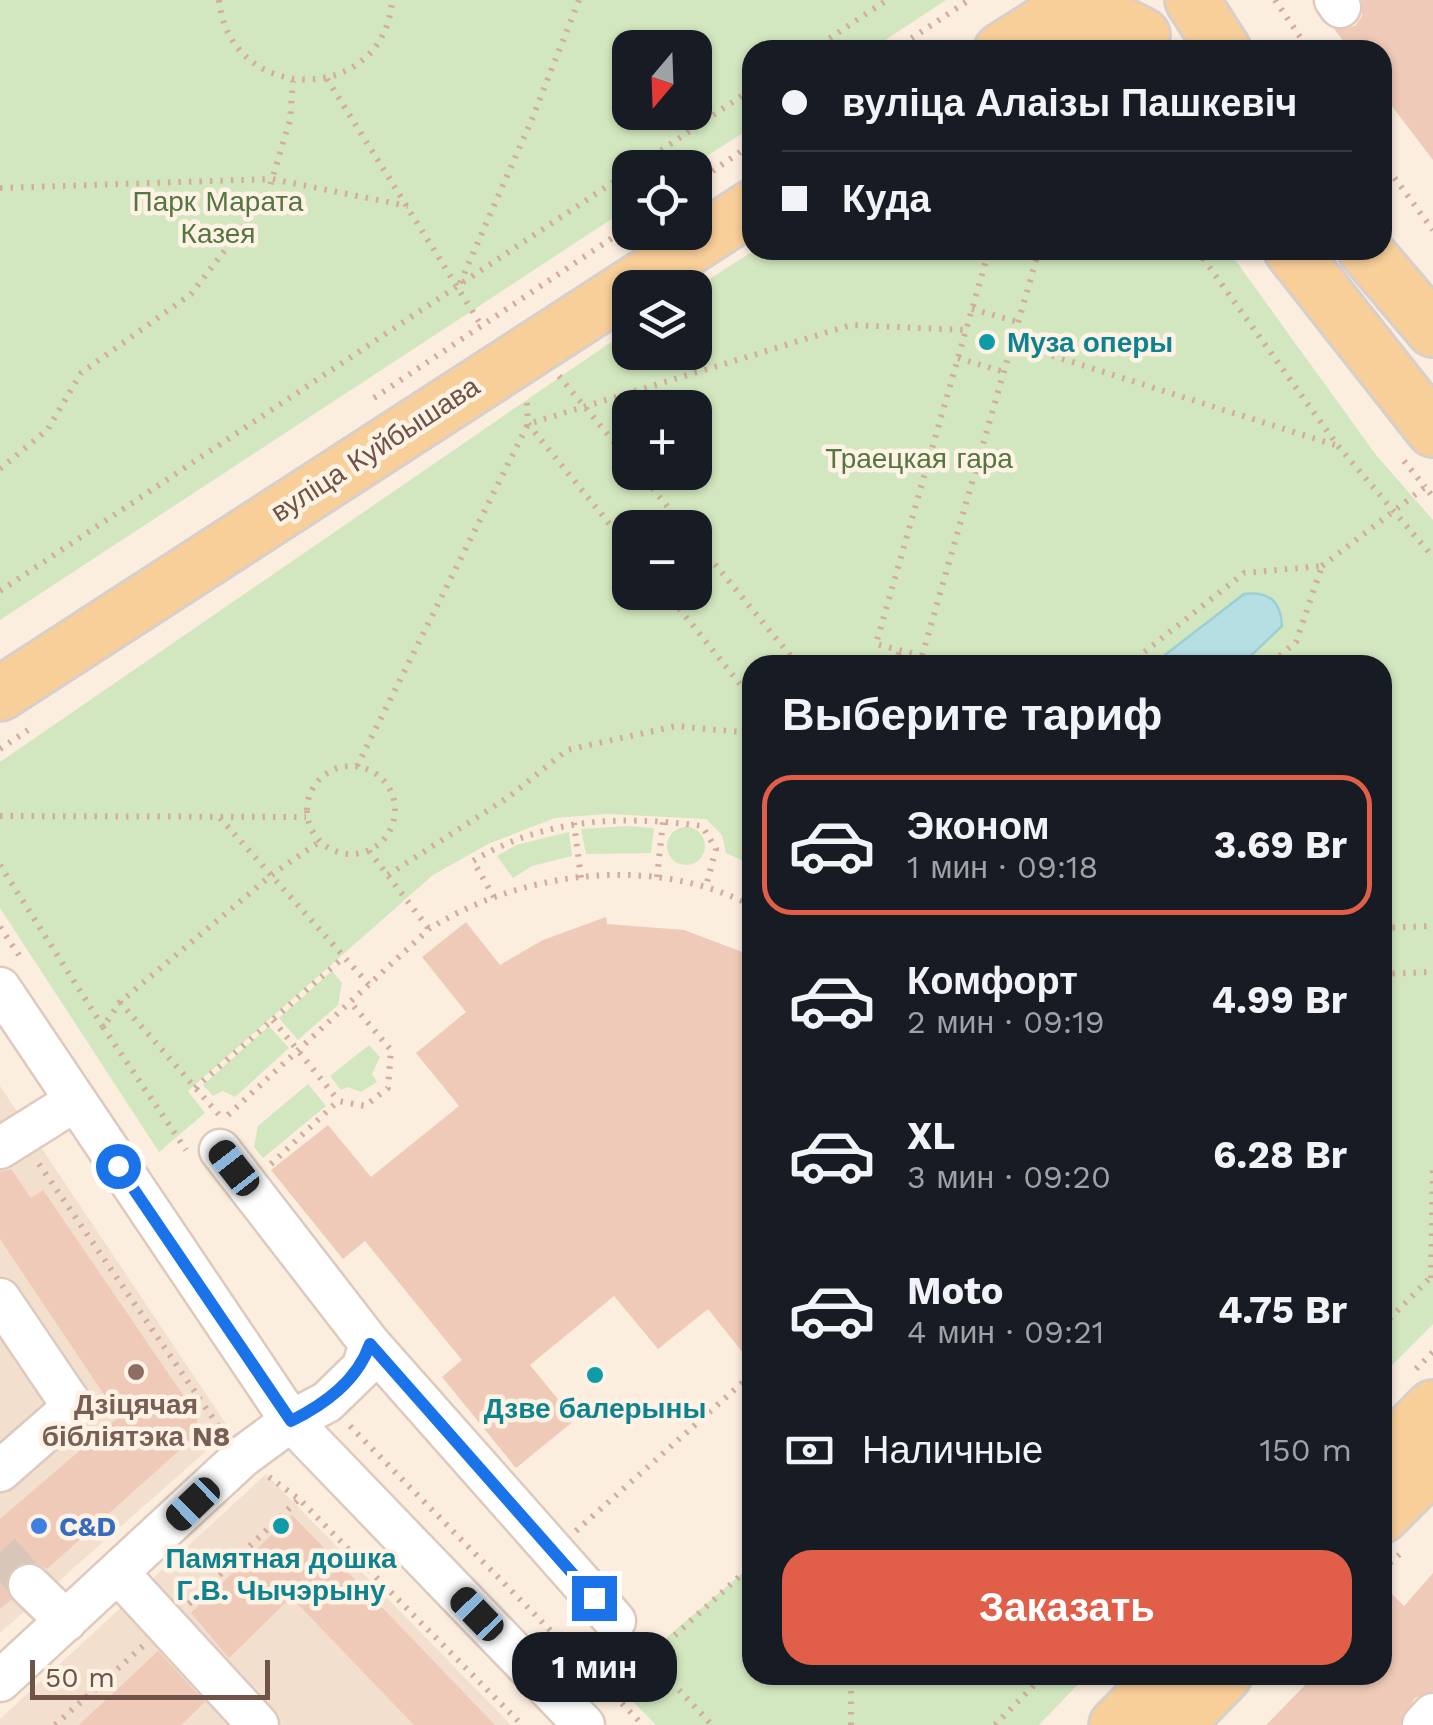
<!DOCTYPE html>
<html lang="ru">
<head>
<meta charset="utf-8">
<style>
  body { margin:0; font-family:"Work Sans",sans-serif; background:#242831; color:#f1f3f6; height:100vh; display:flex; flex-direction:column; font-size:38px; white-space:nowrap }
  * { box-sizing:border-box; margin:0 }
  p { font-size:32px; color:#9ea1a6 }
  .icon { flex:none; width:55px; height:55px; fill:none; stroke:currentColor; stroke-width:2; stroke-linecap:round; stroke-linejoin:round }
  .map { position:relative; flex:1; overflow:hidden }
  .details { position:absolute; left:742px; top:655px; width:650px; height:1030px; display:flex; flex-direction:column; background:#171b24; border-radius:30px; box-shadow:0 2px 8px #0004 }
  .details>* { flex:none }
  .hud { position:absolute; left:742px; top:40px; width:650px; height:220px; border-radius:30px; box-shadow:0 2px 8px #0004; display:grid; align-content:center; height:220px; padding:0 40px; background:#171b24 }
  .needle { width:65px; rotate:199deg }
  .buttons { position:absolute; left:612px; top:30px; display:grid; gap:20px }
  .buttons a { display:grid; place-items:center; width:100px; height:100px; border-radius:20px; background:#171b24; box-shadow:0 2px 8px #0004; font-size:50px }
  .scale { position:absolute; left:30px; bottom:25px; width:240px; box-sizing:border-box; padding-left:10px; border:5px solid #705348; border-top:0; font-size:28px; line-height:35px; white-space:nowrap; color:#705348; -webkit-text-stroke:8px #fef2e4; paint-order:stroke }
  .end { position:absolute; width:45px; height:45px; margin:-22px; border:12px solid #1a73e8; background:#fff; box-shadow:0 0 0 5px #fff }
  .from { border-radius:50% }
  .bubble { position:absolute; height:70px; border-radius:30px; background:#171b24; box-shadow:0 2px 8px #0004; font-size:32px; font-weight:700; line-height:70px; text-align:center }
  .car { position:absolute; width:30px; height:60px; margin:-30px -15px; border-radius:12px; box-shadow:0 0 8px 2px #0007; background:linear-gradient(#222 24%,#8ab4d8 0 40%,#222 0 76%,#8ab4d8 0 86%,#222 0) }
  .hud b { display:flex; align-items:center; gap:35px; height:95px; font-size:38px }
  .hud b+b { border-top:2px solid #363941 }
  .hud i { width:25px; height:25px; background:#f1f3f6 }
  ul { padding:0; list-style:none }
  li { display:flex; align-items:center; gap:30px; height:140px; margin:0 20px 15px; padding:0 20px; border:5px solid transparent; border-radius:30px }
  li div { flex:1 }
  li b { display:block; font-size:38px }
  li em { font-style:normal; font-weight:700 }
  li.current { border-color:#e15f48 }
  li>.icon { width:90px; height:90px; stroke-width:1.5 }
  h2 { padding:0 40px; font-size:45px; line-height:120px }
  .pay { display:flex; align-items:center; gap:25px; height:110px; padding:0 40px; font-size:38px }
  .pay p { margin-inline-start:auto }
  .button { display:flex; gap:20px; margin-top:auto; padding:20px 40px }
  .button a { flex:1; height:115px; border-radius:30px; background:#e15f48; color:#fff; font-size:40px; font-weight:700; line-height:115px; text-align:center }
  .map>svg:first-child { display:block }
  .residential { fill:#f2dfce }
  .green { fill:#d2e7bf; fill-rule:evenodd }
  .water { fill:#b5dfe3; stroke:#9ccfd4; stroke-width:2.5 }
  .building { fill:#efcab8 }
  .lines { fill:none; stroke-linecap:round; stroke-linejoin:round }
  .minor-tunnel { stroke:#d8c7b9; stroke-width:40; stroke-dasharray:40 20; stroke-linecap:butt }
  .minor-casing { stroke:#decabc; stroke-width:45 }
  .major-casing { stroke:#d7cfcc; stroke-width:58 }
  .path { stroke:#d3ad9c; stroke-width:6; stroke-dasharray:2.5 8; stroke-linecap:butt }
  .minor { stroke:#fff; stroke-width:40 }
  .major { stroke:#f8ce99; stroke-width:52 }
  .route { stroke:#1a73e8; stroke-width:12 }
  .culture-dot { fill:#0f9aa8; stroke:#fef2e4; stroke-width:4 }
  .education-dot { fill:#8d6e63; stroke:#fef2e4; stroke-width:4 }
  .shop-dot { fill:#3f7fe0; stroke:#fef2e4; stroke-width:4 }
  .labels { text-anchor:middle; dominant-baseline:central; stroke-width:9; stroke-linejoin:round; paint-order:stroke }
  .park-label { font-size:28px; fill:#547641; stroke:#fef2e4 }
  .culture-label { font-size:28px; font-weight:bold; fill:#0d838f; stroke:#fef2e4 }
  .street-label { font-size:28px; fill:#705348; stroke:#fef2e4 }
  .education-label { font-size:28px; font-weight:bold; fill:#785e54; stroke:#fef2e4 }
  .shop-label { font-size:28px; font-weight:bold; fill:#366cbe; stroke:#fef2e4; text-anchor:start }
</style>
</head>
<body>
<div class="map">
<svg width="1433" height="1725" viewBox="0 0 1433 1725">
  <rect width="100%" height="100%" fill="#fbeedf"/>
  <!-- residential -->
  <path class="residential" d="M0 1086 230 1430 0 1633Z
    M266 1474 511 1725H0V1719Z"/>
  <!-- green -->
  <path class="green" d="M0 0H946L870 50H752V127L690 167 630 168V207L0 620ZM630 48H695V112H630Z
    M755 250H1228L1376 455 1433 520V1324L1383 1374 1382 665H752V865L726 853 722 835 706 819 607 814 555 818 488 844 433 875 188 1091 205 1113 159 1152 0 908V762L630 329V352H695V288ZM630 408H695V472H630ZM630 528H695V592H630Z
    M627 826 654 828 651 853 586 854 581 829Z
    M667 846a19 19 0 1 1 38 0a19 19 0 1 1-38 0Z
    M569 832 572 856 532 866 513 878 497 856 516 845Z
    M332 971 342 983 338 1005 298 1040 279 1018Z
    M269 1026 289 1048 235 1097 223 1091 213 1096 203 1085Z
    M369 1045 380 1057 372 1074 377 1082 361 1092 347 1087 341 1090 330 1076Z
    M308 1084 326 1106 263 1158 254 1147 258 1126Z
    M752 1565V1675H1087L1039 1725H656L614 1682Z"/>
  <!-- water -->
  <path class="water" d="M1244 594C1269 591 1281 601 1282 626L1241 665H1152Z"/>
  <!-- building -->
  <path class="building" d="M1362 0H1433V160L1382 93V50H1350L1334 29 1355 26 1362 16Z
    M606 917 607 924 684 930 745 953 742 958 752 966V1364L708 1309 658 1349 614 1296 530 1365 575 1420 516 1468 442 1377 462 1360 365 1241 343 1259 271 1170 328 1125 371 1177 459 1106 416 1053 466 1012 422 957 466 922 500 965 543 940Z
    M11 1169 31 1198 43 1190 198 1417 193 1438 47 1569 34 1562 13 1568 6 1580 11 1600 0 1609V1519L119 1417 0 1239V1172Z
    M292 1515 373 1598 495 1725H414L291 1597 229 1658 191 1613Z
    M1433 1573V1691L1415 1698 1400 1725H1266L1315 1675H1382V1584L1404 1606Z
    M158 1651 205 1702 181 1725H79Z"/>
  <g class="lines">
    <!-- minor-tunnel -->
    <path class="minor-tunnel" d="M0 1552 29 1585"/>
    <!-- minor casing -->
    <g class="minor-casing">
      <path id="minor" d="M1335 0 1340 7
        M0 988 291 1421 584 1725
        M0 1148 75 1101
        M220 1150 370 1344 615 1621
        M0 1299 73 1407 0 1471
        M120 1575 258 1725
        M29 1585 66 1621
        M0 1681 242 1457 291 1421 327 1402 362 1368 370 1344
        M1423 1725 1433 1714"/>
    </g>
    <!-- major casing -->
    <g class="major-casing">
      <path id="major" d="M1192 0 1224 50
        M1053 17 1102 14 1143 35
        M1001 50 1080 0
        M1291 250 1433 430
        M1365 250 1433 330
        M0 694 752 207
        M1382 1458 1433 1407
        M1382 1516 1433 1465
        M1116 1725 1166 1675
        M1176 1725 1225 1675"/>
    </g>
    <!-- path -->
    <path class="path" d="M219 0C230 107 385 105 392 0
      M1275 0 1309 50
      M812 50 887 0
      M894 50 969 0
      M327 79 481 325
      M1382 161 1433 230
      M635 168 752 89
      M695 183 752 144
      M0 188 272 179 408 206
      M1197 250 1338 446 1433 557
      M460 283 532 119 579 0
      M972 309 1018 322
      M1012 343 1335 445
      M958 358 1004 372
      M559 376 630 461
      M374 398 630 226
      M527 403 528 424 630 549
      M1404 461 1425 487
      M0 469 48 429 81 373 191 294 267 196 290 120 293 81
      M639 472 685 528
      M695 540 798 665
      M1322 566 1425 487 1433 497
      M0 591 630 171
      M666 592 752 699
      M922 656 876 644 989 250
      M895 665 900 650
      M926 665 922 656 1039 250
      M1128 665 1244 573 1322 566 1296 642 1269 665
      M0 749 28 730
      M307 810a44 44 0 1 1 88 0a44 44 0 1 1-88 0Z
      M357 766 528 424 851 325 966 330
      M0 816 306 817
      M220 818 371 987
      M574 823 581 878
      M369 851 429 929
      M0 865 103 1027 120 1002 274 873 319 842
      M388 875 510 796 567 750 676 726 752 733
      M657 877 663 822
      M494 897 473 861C544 818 622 815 702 826L716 849 706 886
      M0 927 21 958
      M1382 928 1433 926
      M1382 974 1433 972
      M120 1002 221 1117
      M273 1020 338 1100
      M103 1027 186 1150
      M195 1088 344 957
      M228 1115 429 929C521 871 654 854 752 906
      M39 1164 221 1430
      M271 1164 338 1101 365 1106 388 1088 391 1050 352 1004
      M1431 1278 1433 1164
      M1382 1326 1432 1276
      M1416 1369 1433 1352
      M350 1426 643 1725
      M269 1477 299 1499 522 1725
      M576 1531 752 1374
      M1382 1570 1400 1554
      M189 1604 299 1499
      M636 1644 712 1725
      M608 1654 628 1678 752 1565
      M55 1725 143 1646
      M851 1725V1675
      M995 1725 1044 1675"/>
    <!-- minor -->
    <use href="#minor" class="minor"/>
    <!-- major -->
    <use href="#major" class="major"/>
  </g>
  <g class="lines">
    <!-- route -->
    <path class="route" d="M118 1166 291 1421C325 1404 357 1381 370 1344L594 1598"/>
  </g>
  <!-- markers -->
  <g class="culture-dot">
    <circle cx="987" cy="342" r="10"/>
    <circle cx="595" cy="1375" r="10"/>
    <circle cx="281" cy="1526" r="10"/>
  </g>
  <circle class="education-dot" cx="136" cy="1372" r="10"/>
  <circle class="shop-dot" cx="39" cy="1526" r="10"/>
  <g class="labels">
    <!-- park labels -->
    <g class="park-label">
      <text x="218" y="201">Парк Марата<tspan x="218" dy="32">Казея</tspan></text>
      <text x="919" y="458">Траецкая гара</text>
    </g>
    <!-- culture labels -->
    <g class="culture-label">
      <text x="1007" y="342" text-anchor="start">Муза оперы</text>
      <text x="595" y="1408">Дзве балерыны</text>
      <text x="281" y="1558">Памятная дошка<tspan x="281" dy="32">Г.В. Чычэрыну</tspan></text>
    </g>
    <!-- street labels -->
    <g class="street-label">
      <text transform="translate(375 449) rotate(-33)">вуліца Куйбышава</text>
    </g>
    <!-- education labels -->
    <g class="education-label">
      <text x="136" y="1404">Дзіцячая<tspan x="136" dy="32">бібліятэка N8</tspan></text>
    </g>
    <!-- shop labels -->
    <g class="shop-label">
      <text x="59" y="1526">C&amp;D</text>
    </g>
  </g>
</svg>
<div class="buttons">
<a><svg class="needle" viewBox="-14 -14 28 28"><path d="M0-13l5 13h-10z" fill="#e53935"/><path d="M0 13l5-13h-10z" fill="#9ea1a6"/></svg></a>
<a><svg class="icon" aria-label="locate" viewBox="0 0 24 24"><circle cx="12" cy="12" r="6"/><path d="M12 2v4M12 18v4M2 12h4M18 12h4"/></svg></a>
<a><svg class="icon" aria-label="layers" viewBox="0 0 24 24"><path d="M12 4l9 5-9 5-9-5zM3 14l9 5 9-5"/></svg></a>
<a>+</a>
<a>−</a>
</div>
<div class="scale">50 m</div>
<i class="end from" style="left:118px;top:1166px"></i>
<i class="end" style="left:594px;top:1598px"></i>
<div class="bubble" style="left:512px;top:1632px;width:165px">1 мин</div>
<i class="car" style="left:234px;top:1168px;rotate:322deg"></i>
<i class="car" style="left:193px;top:1504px;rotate:226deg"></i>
<i class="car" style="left:477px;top:1614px;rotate:316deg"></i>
<div class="hud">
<b><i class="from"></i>вуліца Алаізы Пашкевіч</b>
<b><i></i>Куда</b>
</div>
<section class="details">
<h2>Выберите тариф</h2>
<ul>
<li class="current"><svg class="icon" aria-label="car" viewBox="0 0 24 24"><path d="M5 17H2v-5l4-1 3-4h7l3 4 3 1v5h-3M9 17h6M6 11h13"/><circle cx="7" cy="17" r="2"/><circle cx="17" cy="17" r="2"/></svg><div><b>Эконом</b><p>1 мин · 09:18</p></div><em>3.69 Br</em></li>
<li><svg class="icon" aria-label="car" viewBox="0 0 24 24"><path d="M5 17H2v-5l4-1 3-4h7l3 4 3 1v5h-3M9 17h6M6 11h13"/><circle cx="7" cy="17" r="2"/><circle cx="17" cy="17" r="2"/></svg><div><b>Комфорт</b><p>2 мин · 09:19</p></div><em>4.99 Br</em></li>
<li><svg class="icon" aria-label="car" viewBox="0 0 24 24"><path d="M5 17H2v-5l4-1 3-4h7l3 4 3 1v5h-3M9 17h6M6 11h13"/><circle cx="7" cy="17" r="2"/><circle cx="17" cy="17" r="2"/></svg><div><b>XL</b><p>3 мин · 09:20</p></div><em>6.28 Br</em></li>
<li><svg class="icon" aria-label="car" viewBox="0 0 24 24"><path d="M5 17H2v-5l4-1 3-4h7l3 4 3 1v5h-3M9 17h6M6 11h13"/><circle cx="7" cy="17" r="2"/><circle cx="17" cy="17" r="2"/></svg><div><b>Moto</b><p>4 мин · 09:21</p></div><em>4.75 Br</em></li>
</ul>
<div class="pay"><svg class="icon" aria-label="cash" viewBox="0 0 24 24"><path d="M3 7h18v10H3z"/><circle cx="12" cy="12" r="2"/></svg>Наличные<p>150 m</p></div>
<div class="button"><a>Заказать</a></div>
</section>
</div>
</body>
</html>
